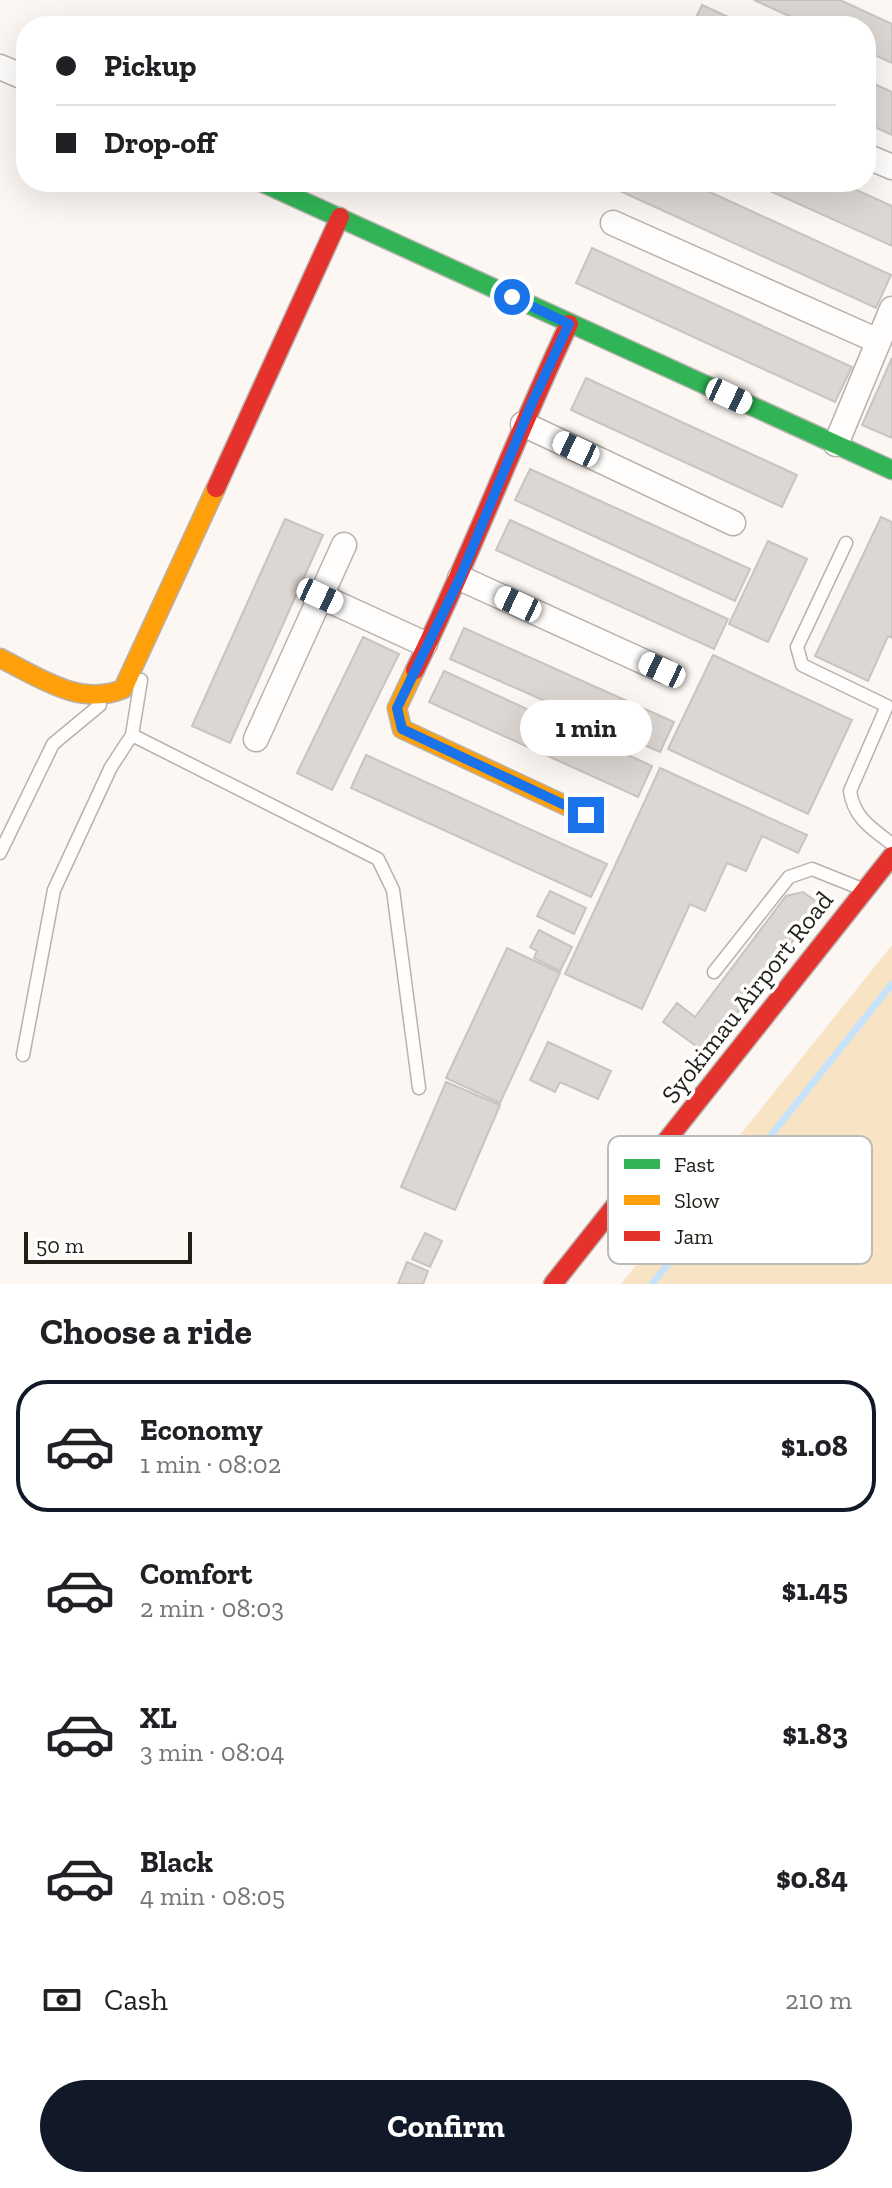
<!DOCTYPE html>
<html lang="en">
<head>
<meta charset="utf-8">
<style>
  body { margin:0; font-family:"Zilla Slab",serif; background:#f2f2f2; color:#202124; height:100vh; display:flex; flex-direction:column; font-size:30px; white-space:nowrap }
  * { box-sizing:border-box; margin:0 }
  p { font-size:26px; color:#757577 }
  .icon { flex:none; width:44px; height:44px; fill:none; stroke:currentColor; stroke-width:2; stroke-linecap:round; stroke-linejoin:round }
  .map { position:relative; height:1284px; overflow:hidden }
  .drawer { display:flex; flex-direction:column; background:#fff; flex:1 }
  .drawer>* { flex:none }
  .hud { position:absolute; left:16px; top:16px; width:860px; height:176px; border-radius:32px; box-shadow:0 8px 32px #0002; display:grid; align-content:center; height:176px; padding:0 40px; background:#fff }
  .scale { position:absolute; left:24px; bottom:20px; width:168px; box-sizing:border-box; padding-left:8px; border:4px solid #211d17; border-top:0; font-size:22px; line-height:28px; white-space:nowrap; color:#211d17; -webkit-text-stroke:6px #fff; paint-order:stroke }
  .end { position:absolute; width:36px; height:36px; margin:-18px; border:10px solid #1a73e8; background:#fff; box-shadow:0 0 0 4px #fff }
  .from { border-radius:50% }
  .bubble { position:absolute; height:56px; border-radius:28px; background:#fff; box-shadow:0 8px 32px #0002; font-size:26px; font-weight:700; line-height:56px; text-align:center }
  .car { position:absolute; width:24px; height:48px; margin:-24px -12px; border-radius:10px; box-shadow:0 0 6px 2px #0007; background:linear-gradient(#fff 24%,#345 0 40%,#fff 0 76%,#345 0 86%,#fff 0) }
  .hud b { display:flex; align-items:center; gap:28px; height:76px; font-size:30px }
  .hud b+b { border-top:2px solid #e0e0e0 }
  .hud i { width:20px; height:20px; background:#202124 }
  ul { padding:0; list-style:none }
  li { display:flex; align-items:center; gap:24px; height:132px; margin:0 16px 12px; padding:0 24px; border:4px solid transparent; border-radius:32px }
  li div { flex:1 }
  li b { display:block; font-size:30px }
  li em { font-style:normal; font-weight:700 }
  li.active { border-color:#111827 }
  li>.icon { width:72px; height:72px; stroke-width:1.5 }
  h2 { padding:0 40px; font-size:36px; line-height:96px }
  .pay { display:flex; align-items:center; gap:20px; height:88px; padding:0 40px; font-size:30px }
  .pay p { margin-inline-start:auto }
  .primary-button { display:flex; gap:16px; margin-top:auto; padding:16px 40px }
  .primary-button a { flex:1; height:92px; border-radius:48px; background:#111827; color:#fff; font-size:32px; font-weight:700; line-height:92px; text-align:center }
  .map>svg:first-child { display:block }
  .green { fill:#f9e3c5 }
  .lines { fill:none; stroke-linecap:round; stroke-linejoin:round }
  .stream { stroke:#c7e3fb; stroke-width:7 }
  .building { fill:#dcd7d2; stroke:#c8c4bf; stroke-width:2 }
  .lane-casing { stroke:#b7b2ae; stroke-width:15 }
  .street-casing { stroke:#b7b2ae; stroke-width:27 }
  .fast-casing { stroke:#b7b2ae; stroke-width:21 }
  .slow-casing { stroke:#b7b2ae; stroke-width:21 }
  .jam-casing { stroke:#b7b2ae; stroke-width:21 }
  .lane { stroke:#fffefd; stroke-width:12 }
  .street { stroke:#fffefd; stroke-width:24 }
  .fast { stroke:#30b455; stroke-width:18 }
  .slow { stroke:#ff9f0a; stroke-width:18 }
  .jam { stroke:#e5322d; stroke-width:18 }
  .route { stroke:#1a73e8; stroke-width:10 }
  .labels { text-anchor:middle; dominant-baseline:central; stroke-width:7; stroke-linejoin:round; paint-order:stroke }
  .street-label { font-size:26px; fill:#211d17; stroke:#fff }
  .key { fill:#fff; stroke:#bcbbb9; stroke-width:2 }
  .key-label { font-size:22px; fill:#211d17 }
</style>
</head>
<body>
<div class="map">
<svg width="892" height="1284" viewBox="0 0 892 1284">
  <rect width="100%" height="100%" fill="#fcf7f2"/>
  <!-- green -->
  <path class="green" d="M892 945V1284H621Z"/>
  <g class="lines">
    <!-- stream -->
    <path class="stream" d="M652 1284 892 984"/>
  </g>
  <!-- building -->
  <path class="building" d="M754 0H840L892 24V63L866 51V26H811Z
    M702 5 748 26H692Z
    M866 80 892 92V135L866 123Z
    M624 182H688L891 275 876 308 620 191Z
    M750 182H839L892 206V246Z
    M592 248 852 367 835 402 576 283Z
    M892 358V438L862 425Z
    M586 378 797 475 782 507 571 410Z
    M530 469 750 569 735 601 515 500Z
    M881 517 892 522V638L888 636 868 681 815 656Z
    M285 519 323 535 230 743 192 726Z
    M510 520 728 619 714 649 496 550Z
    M768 541 807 559 768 642 729 624Z
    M464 628 674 722 660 752 450 659Z
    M363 637 399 654 332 790 297 773Z
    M713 655 852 720 808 814 668 749Z
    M444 671 652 766 638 797 429 702Z
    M366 755 607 864 591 897 351 788Z
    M660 768 807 835 798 853 762 836 746 871 727 863 705 911 690 904 642 1009 565 974Z
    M550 891 586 908 574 934 537 916Z
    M803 892 821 905 706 1053 663 1022 677 1003 695 1017 786 896Z
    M539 930 572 947 560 971 534 958 537 951 530 947Z
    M507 948 560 973 500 1103 446 1078Z
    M548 1042 611 1071 598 1099 560 1082 555 1092 530 1080Z
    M446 1082 500 1105 455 1210 401 1187Z
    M425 1233 442 1241 430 1267 412 1259Z
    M407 1262 428 1271 423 1284H398Z"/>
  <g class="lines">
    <!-- lane casing -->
    <g class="lane-casing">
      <path id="lane" d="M846 543 797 647 802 665 887 706 850 791C854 818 871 828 892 844
        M141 680 132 735 378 859 393 890 419 1088
        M0 853 53 744 100 705
        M714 972 789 877 812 869 862 889
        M23 1055 54 890 111 767 132 735"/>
    </g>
    <!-- street casing -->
    <g class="street-casing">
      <path id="street" d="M0 67 26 78
        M866 156 892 167
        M613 223 878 341
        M523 424 733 523
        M836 444 892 309
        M460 578 662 670
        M320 596 425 644
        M256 739 344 545"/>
    </g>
    <!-- fast casing -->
    <g class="fast-casing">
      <path id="fast" d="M261 182 892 470"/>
    </g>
    <!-- slow casing -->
    <g class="slow-casing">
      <path id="slow" d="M0 658C38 677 80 707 123 689L216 488
        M415 670 397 708 402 729 586 815"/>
    </g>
    <!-- jam casing -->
    <g class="jam-casing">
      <path id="jam" d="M216 488 340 217
        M415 670C471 556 515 438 569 324
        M553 1284 892 856"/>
    </g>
    <!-- lane -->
    <use href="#lane" class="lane"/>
    <!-- street -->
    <use href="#street" class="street"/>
    <!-- fast -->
    <use href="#fast" class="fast"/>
    <!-- slow -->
    <use href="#slow" class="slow"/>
    <!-- jam -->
    <use href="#jam" class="jam"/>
  </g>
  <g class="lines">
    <!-- route -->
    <path class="route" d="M512 297 569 324 532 403 460 578 397 708 402 729 586 815"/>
  </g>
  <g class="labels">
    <!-- street labels -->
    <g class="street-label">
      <text transform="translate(747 997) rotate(-52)">Syokimau Airport Road</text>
    </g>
  </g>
  <!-- legend -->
  <rect x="608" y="1136" width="264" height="128" rx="12" class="key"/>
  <rect x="624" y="1159" width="36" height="10" fill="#30b455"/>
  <rect x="624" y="1195" width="36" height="10" fill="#ff9f0a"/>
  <rect x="624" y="1231" width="36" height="10" fill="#e5322d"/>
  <g class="key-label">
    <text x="674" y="1172">Fast</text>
    <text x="674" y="1208">Slow</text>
    <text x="674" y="1244">Jam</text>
  </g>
</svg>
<div class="scale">50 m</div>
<i class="end from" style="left:512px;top:297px"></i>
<i class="end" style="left:586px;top:815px"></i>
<div class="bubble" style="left:520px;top:700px;width:132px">1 min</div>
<i class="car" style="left:729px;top:396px;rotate:115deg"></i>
<i class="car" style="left:576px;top:449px;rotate:295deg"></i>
<i class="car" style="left:320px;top:596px;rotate:115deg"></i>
<i class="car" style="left:518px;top:604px;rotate:295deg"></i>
<i class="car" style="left:662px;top:670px;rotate:295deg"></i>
<div class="hud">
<b><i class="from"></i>Pickup</b>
<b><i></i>Drop-off</b>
</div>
</div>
<section class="drawer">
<h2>Choose a ride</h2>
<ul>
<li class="active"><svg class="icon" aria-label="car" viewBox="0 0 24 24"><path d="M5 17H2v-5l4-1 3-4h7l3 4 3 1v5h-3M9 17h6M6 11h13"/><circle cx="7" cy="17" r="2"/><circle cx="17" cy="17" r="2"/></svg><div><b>Economy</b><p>1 min · 08:02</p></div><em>$1.08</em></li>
<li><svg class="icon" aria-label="car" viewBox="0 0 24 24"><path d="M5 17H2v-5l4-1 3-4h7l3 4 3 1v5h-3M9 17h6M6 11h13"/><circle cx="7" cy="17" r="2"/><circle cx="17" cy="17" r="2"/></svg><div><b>Comfort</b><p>2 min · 08:03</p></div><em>$1.45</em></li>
<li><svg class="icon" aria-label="car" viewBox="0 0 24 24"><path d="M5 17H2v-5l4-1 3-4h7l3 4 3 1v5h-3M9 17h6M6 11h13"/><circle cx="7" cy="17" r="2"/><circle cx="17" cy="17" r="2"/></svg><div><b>XL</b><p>3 min · 08:04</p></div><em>$1.83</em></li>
<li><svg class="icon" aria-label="car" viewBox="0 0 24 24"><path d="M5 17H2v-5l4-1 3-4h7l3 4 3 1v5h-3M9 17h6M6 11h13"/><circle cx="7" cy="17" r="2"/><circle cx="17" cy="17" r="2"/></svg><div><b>Black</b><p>4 min · 08:05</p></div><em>$0.84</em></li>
</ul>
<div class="pay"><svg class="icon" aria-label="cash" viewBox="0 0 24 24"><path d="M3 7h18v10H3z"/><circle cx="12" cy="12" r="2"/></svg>Cash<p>210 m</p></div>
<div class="primary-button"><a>Confirm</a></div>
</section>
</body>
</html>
